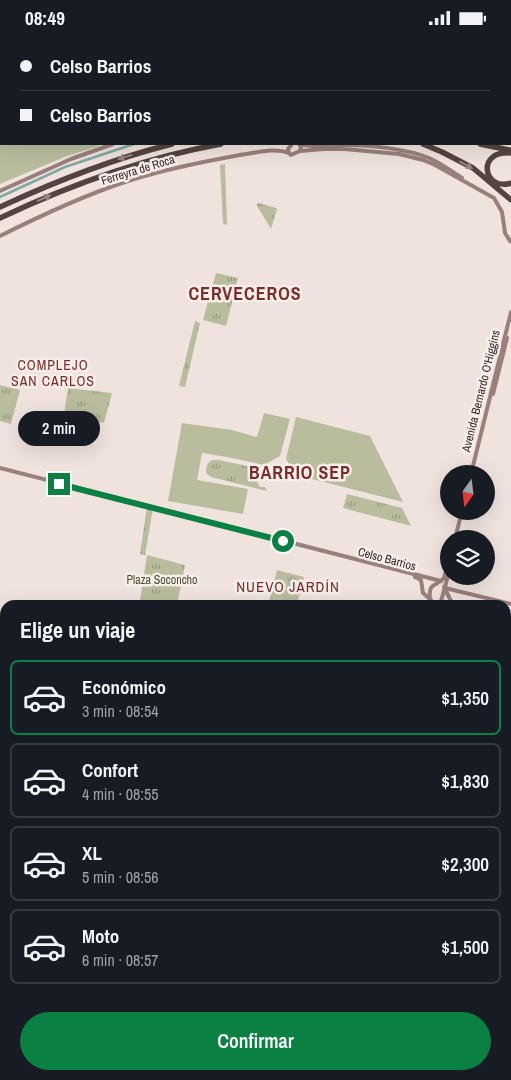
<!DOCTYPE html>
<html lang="es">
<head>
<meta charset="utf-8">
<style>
  body { margin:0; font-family:"Archivo Narrow",sans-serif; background:#242831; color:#f1f3f6; height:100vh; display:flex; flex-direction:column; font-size:19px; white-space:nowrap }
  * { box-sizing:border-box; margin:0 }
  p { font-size:16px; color:#9ea1a6 }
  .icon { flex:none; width:28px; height:28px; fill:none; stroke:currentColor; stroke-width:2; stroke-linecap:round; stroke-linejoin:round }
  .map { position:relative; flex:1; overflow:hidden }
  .sheet { position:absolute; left:0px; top:565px; width:511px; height:480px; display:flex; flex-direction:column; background:#171b24; border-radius:15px 15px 0 0; box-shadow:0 5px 20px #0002 }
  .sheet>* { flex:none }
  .banner { position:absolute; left:0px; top:0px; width:511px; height:110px; box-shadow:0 5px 20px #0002; display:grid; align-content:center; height:110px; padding:0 20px; background:#171b24 }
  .needle { width:32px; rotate:194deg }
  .buttons { position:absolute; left:440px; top:430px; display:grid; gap:10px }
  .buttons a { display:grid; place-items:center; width:55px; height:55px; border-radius:50%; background:#171b24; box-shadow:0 5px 20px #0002; font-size:25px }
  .end { position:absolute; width:22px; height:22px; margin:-11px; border:6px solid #0b8043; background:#fff; box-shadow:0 0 0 2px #fff }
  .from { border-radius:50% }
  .bubble { position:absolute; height:35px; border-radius:18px; background:#171b24; box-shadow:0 5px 20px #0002; font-size:16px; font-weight:600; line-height:35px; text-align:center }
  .banner b { display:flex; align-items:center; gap:18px; height:48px; font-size:19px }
  .banner b+b { border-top:1px solid #363941 }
  .banner i { width:12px; height:12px; background:#f1f3f6 }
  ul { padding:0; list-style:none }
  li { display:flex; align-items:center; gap:15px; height:75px; margin:0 10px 8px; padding:0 10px; border:2px solid #363941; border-radius:8px }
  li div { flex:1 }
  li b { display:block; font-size:19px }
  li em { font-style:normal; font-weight:600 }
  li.active { border-color:#0b8043 }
  li>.icon { width:45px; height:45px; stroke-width:1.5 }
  h2 { padding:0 20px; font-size:22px; line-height:60px }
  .button { display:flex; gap:10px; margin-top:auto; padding:10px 20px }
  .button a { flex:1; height:58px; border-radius:30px; background:#0b8043; color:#fff; font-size:20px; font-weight:600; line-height:58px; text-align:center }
  .status { display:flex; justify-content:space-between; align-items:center; height:35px; padding:0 25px; background:#171b24; direction:ltr }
  .status svg { height:14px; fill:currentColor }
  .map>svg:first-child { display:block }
  .green { fill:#b9bd9e }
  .park { fill:url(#park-tufts) }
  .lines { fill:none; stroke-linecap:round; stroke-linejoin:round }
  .canal { stroke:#7faaa3; stroke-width:2.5 }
  .secondary { stroke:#9a807c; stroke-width:4 }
  .highway { stroke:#554341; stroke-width:5.5 }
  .oneway { fill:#968784 }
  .route { stroke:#0b8043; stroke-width:6 }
  .labels { text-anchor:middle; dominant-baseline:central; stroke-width:5; stroke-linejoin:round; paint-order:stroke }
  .street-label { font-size:12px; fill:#352a29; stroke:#f8eee9 }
  .park-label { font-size:12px; fill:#4b512f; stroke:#f8eee9 }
  .neighbourhood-label { font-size:14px; letter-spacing:1px; fill:#7c2c2a; stroke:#f8eee9 }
  .quarter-label { font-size:15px; letter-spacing:1px; fill:#7c2c2a; stroke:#f8eee9 }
  .district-label { font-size:18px; font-weight:bold; letter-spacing:1px; fill:#7c2c2a; stroke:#f8eee9 }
</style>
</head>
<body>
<div class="status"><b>08:49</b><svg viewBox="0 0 49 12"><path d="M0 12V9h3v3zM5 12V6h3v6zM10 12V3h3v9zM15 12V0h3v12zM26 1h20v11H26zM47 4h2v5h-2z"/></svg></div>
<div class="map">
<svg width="511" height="1045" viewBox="0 0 511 1045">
  <defs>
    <pattern id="park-tufts" width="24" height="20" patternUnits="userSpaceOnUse" patternTransform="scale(1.25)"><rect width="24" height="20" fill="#b9bd9e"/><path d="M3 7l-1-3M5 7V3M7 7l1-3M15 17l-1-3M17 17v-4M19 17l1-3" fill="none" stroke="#979a81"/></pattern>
  </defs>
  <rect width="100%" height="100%" fill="#f0e3dd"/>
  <!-- green -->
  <path class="green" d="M0 0H83L82 1H1V109H99V111L67 121 0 149Z
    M225 129 227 190 223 189 220 130Z
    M264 378 290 384 280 421 264 430 227 422 202 418 197 445 248 454 243 479 168 466 182 388 232 395 257 402Z
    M296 382 370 401 403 467 296 440 286 424Z"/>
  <!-- park -->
  <path class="park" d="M259 168 276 173 277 174 271 194 257 171V169Z
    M216 238 238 243 226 291 203 285Z
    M195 286 200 288 185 352 179 351Z
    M0 350 20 355 11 389 0 386Z
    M68 353 112 358 104 388 64 379Z
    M212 425H219L261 434H265V439L258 442 257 447 260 452H265L267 456 211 442 206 438C206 432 207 428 212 425Z
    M347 459 402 473 411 491 343 473Z
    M147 472 153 473 145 520 140 519Z
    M147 520 185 530 177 570H157L140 566Z
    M277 535 304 542 297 570H268Z"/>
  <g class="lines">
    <!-- canal -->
    <path class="canal" d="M0 162 65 132 134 109"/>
    <!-- secondary -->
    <path class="secondary" d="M510 59 511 58
      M292 109 288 114 289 118 291 120 300 116 301 112 299 109
      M300 109C314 113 330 110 346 110 369 110 408 114 429 123 441 128 451 136 462 143
      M300 116 324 114H344L399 119 423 125 435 130 494 163 502 177 505 198 510 206
      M0 156 71 124 113 109
      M0 201C40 181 80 162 122 148 160 135 201 127 240 120 256 118 274 112 289 118
      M493 359 507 303
      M0 433 441 546
      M471 439 511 277
      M455 504 462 476
      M415 542 421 545 423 558 431 565 434 570
      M444 543 449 525
      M444 552 453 570
      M445 553 511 569
      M430 564C428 547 436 552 444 543
      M440 570 449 537
      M506 674 509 680 511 689
      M368 1040 387 1045
      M321 1045 322 1040"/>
    <!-- highway -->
    <path class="highway" d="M510 69H511
      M510 74 511 73
      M510 99 511 100
      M510 104H511
      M423 109 442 117 473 133 511 165
      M480 109 509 115
      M511 118C475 115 484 157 511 148
      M0 172C56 146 112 124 172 109
      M0 183C72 149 143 123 221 109"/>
  </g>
  <!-- one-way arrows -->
  <defs><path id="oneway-solid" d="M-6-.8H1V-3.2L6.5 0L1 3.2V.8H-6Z" transform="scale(1.25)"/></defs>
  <g class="oneway">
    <use href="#oneway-solid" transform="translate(125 122) rotate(163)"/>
    <use href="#oneway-solid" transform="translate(466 130) rotate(29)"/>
    <use href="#oneway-solid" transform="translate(44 163) rotate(-24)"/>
  </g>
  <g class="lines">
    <!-- route -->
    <path class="route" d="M59 449 283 506"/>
  </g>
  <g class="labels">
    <!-- street labels -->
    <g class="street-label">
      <text transform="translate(138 135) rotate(-17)">Ferreyra de Roca</text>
      <text transform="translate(481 356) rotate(-76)">Avenida Bernardo O'Higgins</text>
      <text transform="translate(387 524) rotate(15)">Celso Barrios</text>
    </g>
    <!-- park labels -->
    <g class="park-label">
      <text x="162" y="545">Plaza Soconcho</text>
    </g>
    <!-- neighbourhood labels -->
    <g class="neighbourhood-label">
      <text x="53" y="330">COMPLEJO<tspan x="53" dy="16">SAN CARLOS</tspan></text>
    </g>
    <!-- quarter labels -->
    <g class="quarter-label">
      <text x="288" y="551">NUEVO JARDÍN</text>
    </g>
    <!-- district labels -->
    <g class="district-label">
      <text x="245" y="258">CERVECEROS</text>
      <text x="300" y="437">BARRIO SEP</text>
    </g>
  </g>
</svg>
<div class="buttons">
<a><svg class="needle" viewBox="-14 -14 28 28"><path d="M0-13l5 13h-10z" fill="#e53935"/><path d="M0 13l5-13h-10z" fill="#9ea1a6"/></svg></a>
<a><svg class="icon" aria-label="layers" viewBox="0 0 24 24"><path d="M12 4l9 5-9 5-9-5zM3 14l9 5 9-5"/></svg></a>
</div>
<i class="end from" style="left:283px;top:506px"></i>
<i class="end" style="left:59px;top:449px"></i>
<div class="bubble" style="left:18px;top:376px;width:82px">2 min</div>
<div class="banner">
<b><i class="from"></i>Celso Barrios</b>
<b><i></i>Celso Barrios</b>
</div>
<section class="sheet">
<h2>Elige un viaje</h2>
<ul>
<li class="active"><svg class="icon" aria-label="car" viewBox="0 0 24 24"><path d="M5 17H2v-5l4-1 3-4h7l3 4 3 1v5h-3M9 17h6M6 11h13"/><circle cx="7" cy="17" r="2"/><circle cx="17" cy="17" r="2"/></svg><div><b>Económico</b><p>3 min · 08:54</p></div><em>$1,350</em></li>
<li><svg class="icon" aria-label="car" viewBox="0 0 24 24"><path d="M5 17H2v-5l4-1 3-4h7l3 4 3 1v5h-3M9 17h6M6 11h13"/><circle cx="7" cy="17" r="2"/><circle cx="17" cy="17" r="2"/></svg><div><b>Confort</b><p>4 min · 08:55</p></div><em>$1,830</em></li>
<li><svg class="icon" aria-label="car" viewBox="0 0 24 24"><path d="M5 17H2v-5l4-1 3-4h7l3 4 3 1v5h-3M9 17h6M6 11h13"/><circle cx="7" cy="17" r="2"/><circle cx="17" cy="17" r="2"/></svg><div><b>XL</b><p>5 min · 08:56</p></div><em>$2,300</em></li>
<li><svg class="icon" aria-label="car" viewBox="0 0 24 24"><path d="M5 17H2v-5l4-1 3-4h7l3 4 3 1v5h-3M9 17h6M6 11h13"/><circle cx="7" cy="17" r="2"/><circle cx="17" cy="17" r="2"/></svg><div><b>Moto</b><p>6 min · 08:57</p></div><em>$1,500</em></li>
</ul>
<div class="button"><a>Confirmar</a></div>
</section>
</div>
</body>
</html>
